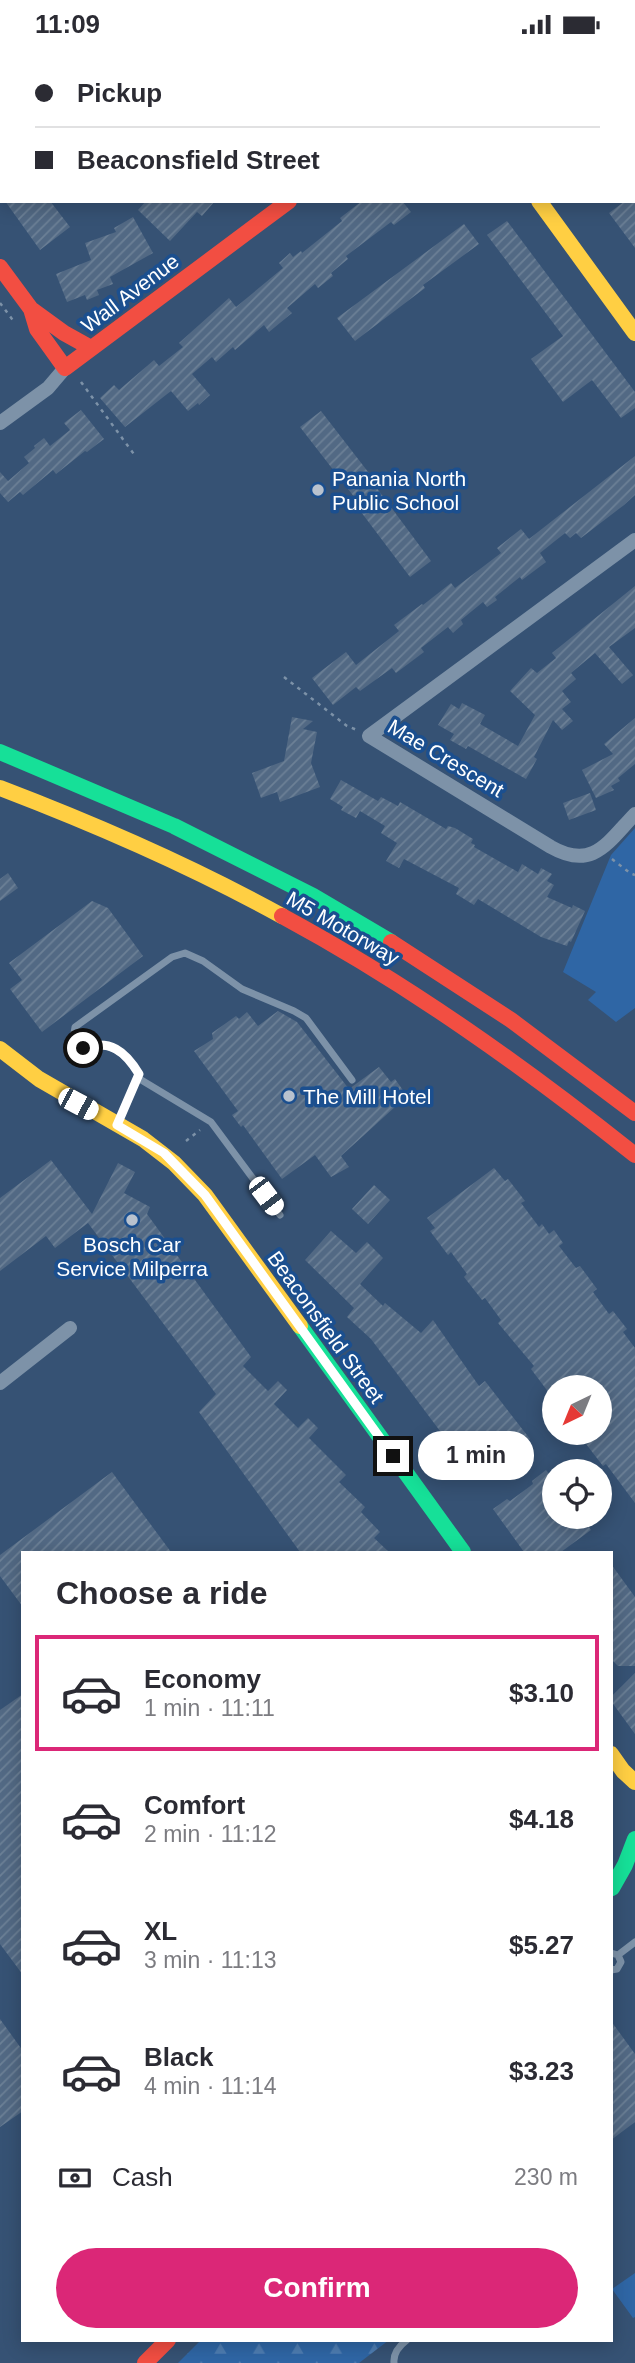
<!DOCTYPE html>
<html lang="en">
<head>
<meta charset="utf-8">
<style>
  body { margin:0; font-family:Arial,sans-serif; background:#f2f2f3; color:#2b2b33; height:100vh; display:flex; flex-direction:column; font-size:26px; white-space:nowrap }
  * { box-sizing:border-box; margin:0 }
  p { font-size:23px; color:#7c7c81 }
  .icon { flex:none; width:38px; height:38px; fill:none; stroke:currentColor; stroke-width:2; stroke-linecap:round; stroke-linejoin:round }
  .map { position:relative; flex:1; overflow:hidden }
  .side { position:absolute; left:21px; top:1502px; width:592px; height:791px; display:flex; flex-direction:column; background:#fff; border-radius:0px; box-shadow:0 4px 18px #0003 }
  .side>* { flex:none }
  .banner { position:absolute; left:0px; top:0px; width:635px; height:154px; box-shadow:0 4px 18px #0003; display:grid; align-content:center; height:154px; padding:0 35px; background:#fff }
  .needle { width:46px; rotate:223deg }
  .tools { position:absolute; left:542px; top:1326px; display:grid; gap:14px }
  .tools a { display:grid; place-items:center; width:70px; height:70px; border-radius:50%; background:#fff; box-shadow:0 4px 18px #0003; font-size:35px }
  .end { position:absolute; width:32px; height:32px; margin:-16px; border:9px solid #fff; background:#111; box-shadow:0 0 0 4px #111 }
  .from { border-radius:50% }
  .bubble { position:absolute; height:49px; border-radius:24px; background:#fff; box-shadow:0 4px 18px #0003; font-size:23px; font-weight:600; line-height:49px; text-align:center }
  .car { position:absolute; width:21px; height:42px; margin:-21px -10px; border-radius:9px; box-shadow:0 0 5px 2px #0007; background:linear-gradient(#fff 24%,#345 0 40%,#fff 0 76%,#345 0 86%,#fff 0) }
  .banner b { display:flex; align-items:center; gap:24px; height:66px; font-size:26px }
  .banner b+b { border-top:2px solid #e1e1e2 }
  .banner i { width:18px; height:18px; background:#2b2b33 }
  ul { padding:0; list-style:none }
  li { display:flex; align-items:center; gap:21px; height:116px; margin:0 14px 10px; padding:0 21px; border:4px solid transparent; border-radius:0px }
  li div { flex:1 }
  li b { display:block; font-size:26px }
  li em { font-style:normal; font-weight:600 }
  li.active { border-color:#db2777 }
  li>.icon { width:63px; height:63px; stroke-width:1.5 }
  h2 { padding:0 35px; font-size:32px; line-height:84px }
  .pay { display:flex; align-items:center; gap:18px; height:77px; padding:0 35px; font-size:26px }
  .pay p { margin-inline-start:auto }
  .cta { display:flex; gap:14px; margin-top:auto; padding:14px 35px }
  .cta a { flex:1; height:80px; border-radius:42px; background:#db2777; color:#fff; font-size:28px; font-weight:600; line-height:80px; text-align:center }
  .status { display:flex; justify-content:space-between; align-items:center; height:49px; padding:0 35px; background:#fff; direction:ltr }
  .status svg { height:19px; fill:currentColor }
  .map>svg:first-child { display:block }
  .forest { fill:url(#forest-firs) }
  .park { fill:#2f66a5 }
  .building { fill:url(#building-hatch) }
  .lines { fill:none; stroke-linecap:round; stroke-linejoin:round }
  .path { stroke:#7d92a8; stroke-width:2.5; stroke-dasharray:3.5 5; stroke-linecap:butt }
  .lane { stroke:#7d92a8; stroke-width:7 }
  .street { stroke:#7d92a8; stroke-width:14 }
  .fast { stroke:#16e098; stroke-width:16 }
  .slow { stroke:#ffcf43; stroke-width:16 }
  .jam { stroke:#f24e42; stroke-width:16 }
  .route { stroke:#fff; stroke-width:9 }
  .poi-dot { fill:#b9c2ce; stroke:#1b4f8f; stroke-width:2.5 }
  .labels { text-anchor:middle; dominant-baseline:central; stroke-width:7; stroke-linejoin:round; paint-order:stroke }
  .street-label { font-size:21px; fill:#fff; stroke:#1b4f8f }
  .poi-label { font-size:21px; fill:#fff; stroke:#1b4f8f; text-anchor:start }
</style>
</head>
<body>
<div class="status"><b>11:09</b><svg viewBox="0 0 49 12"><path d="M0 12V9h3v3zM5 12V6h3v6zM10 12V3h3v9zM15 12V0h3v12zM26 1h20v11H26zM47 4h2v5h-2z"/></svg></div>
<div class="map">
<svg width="635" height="2314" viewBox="0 0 635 2314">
  <defs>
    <pattern id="forest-firs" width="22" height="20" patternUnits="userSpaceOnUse" patternTransform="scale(1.75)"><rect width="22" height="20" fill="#2f66a5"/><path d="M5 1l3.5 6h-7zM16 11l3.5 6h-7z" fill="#4e7db2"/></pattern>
    <pattern id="building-hatch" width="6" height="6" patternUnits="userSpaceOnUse" patternTransform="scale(1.75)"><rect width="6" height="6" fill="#526984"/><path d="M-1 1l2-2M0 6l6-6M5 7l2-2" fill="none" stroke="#6c8096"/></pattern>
  </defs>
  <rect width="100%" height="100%" fill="#365274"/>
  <!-- forest -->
  <path class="forest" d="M201 2291H389L359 2314H178Z"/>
  <!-- park -->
  <path class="park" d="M635 779V959L616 973 588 951 596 943 563 923 611 806Z
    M635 2224V2268L633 2269 612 2240Z"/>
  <!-- building -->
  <path class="building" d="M5 152H50L70 178 40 201Z
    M146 152H215L202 167 197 163 170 192 138 161Z
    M362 152H402L411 163 394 176 391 173 346 207 348 210 331 224 333 227 318 239 315 235 287 259 292 264 269 283 264 276 235 301 233 298 216 313 212 308 192 325 210 346 199 356 198 354 188 362 171 342 125 378 100 349 114 336 119 341 154 311 159 317 183 298 179 294 229 249 236 258 283 219 279 214 290 204 293 208 301 202 302 204 342 172 340 169Z
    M625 152H635V199L609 164Z
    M133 168 153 204 110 228 113 235 97 241 99 246 87 251 85 246 67 253 56 225 91 211 85 194 116 183 114 179Z
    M507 172 635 343V359L621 369 592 331 563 353 531 310 563 287 487 186Z
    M464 175 479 195 423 236 425 239 355 292 337 269Z
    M81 361 104 390 87 403 85 402 56 425 53 421 23 446 20 443 8 453 0 444V423L8 432 29 414 24 408 35 399 34 397 44 389 50 397 70 381 64 374Z
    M321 362 372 428 370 430 431 512 410 528 352 451 355 449 300 378Z
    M635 407V446L624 456 581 489 576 484 570 489 565 484 540 504 546 513 522 531 520 528 495 548 497 551 487 558 483 553 461 571 463 575 453 584 448 578 421 599 424 603 396 624 392 619 360 642 356 638 333 656 312 629 346 603 356 616 399 582 394 576 422 555 423 556 451 534 455 539 501 504 497 499 521 480 529 490Z
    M635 537V579L609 598 633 626 622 635 595 604 571 624 576 630 562 642 571 653 562 660 573 672 562 681 553 671 534 708 537 710 526 730 468 697 466 700 450 691 454 685 438 676 451 655 459 660 462 654 485 666 480 675 518 697 535 666 510 642 531 619 537 624 556 609 552 604Z
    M292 668 313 672 303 680 317 683 311 714 320 738 280 753 277 743 261 749 252 724 284 712Z
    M635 669V715L618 729 620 732 611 737 614 741 596 749 582 721 613 705 604 695Z
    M341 731 378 752 381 748 398 757 400 753 446 780 448 777 455 779 473 790 471 794 475 796 474 798 518 823 522 815 538 825 541 819 552 825 547 832 554 836 547 848 572 859 573 856 585 862 571 893 569 892 567 897 541 888 478 850 474 856 456 845 459 839 404 810 399 819 386 812 397 794 381 784 385 777 360 762 356 769 341 761 343 758 330 750Z
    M590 744 596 761 569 771 563 754Z
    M8 824 18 839 0 852V830Z
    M92 852 108 859 143 907 42 983 10 940 22 931 9 914Z
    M278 962 297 973 349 1040 379 1018 391 1033 395 1030 407 1047 341 1107 349 1118 331 1128 315 1106 282 1130 243 1076 241 1078 232 1066 238 1062 194 1002 213 990 212 984 236 967 239 970 247 963 258 977Z
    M51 1111 92 1165 118 1114 135 1123 124 1144 150 1158 147 1165 251 1308 243 1317 268 1342 278 1332 287 1341 274 1355 298 1379 308 1369 318 1379 309 1389 346 1426 339 1433 365 1458 361 1463 380 1483 374 1489 389 1503H300L199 1363 216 1345 88 1174 55 1199 46 1187 0 1222V1149Z
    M494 1119 505 1132 508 1130 525 1152 521 1154 539 1178 542 1175 549 1185 554 1181 563 1194 559 1197 576 1219 580 1217 597 1240 593 1243 609 1265 613 1262 627 1280 623 1283 635 1299V1454L606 1415 603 1417 586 1395 590 1393 584 1384H600V1339H555V1352L531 1320 534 1317 498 1274 501 1271 485 1249 482 1251 464 1228 467 1225 451 1203 448 1206 430 1182 435 1179 427 1169Z
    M374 1136 390 1151 368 1175 352 1160Z
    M331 1182 356 1204 367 1193 383 1209 360 1235 383 1257 385 1254 421 1284 433 1271 479 1337 485 1332 530 1390 476 1430 371 1290 347 1268 354 1259 305 1211Z
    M546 1421 555 1432V1468H582L591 1481 561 1503H524L493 1460 507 1450 510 1452 533 1435 532 1432Z
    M112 1423 171 1503H23V1558L0 1527V1506Z
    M611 1515 635 1548V1617H618L611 1610Z
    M635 1624V1685L611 1652V1648Z
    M23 1645V1926L0 1895V1661Z
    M0 1970 23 2002V2062L0 2078Z
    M611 1972 635 2005V2073L611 2091Z"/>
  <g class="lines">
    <!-- path -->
    <path class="path" d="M0 254 15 274
      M81 333 136 408
      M284 628 347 677 357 681
      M612 810 630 824 635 826
      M186 1092 200 1081"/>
    <!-- lane -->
    <path class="lane" d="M138 1029 211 1073 280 1166
      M119 1072 139 1025C125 1003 109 991 83 999L73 990 75 978 172 908 185 904 203 912 242 940 294 962 306 969 352 1031
      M611 1904 618 1906 621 1913 617 1920 611 1921
      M618 1906 635 1893
      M394 2314C393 2304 399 2297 407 2291"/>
    <!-- street -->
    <path class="street" d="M138 0 140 2
      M634 49 635 48
      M0 374 48 339 65 319
      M635 491 369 687 551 798C593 822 608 793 635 765
      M0 1334 70 1279"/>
    <!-- fast -->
    <path class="fast" d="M426 0 427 2
      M0 703 174 777 313 847 391 893
      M300 1277 463 1503
      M612 1839 625 1816 635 1790"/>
    <!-- slow -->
    <path class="slow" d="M539 152 635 284
      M0 739C97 776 191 817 282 867
      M0 1000 39 1030 143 1090 174 1114 205 1146 300 1277
      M611 1705 623 1722 635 1733"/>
    <!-- jam -->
    <path class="jam" d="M0 218 31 260 64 284 91 299
      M31 260 37 280 65 319 289 152
      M282 867C408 935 523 1017 635 1106
      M391 893 511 971 635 1064
      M145 2314 168 2291"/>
  </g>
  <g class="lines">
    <!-- route -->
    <path class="route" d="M83 999C110 990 125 1002 139 1025L117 1076 164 1104 205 1146 393 1407"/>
  </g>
  <!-- markers -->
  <g class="poi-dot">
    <circle cx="318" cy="441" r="7"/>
    <circle cx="289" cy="1047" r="7"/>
    <circle cx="132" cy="1171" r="7"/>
  </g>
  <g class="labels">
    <!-- street labels -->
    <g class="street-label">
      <text transform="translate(130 244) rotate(-37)">Wall Avenue</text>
      <text transform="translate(446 709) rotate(31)">Mae Crescent</text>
      <text transform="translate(343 879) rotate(30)">M5 Motorway</text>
      <text transform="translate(326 1278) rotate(54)">Beaconsfield Street</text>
    </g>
    <!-- poi labels -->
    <g class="poi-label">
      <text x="332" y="429">Panania North<tspan x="332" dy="24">Public School</tspan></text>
      <text x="303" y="1047">The Mill Hotel</text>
      <text x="132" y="1195" text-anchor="middle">Bosch Car<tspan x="132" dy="24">Service Milperra</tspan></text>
    </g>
  </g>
</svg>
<div class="tools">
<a><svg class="needle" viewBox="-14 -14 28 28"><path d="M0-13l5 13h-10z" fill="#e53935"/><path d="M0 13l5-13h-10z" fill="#7c7c81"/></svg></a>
<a><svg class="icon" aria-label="locate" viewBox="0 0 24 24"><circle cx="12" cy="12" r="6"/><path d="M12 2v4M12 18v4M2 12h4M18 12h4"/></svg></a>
</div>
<i class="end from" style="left:83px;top:999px"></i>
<i class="end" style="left:393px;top:1407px"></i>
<div class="bubble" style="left:418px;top:1382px;width:116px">1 min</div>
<i class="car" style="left:78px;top:1055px;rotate:118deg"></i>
<i class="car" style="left:266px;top:1147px;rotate:143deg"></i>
<div class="banner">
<b><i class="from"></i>Pickup</b>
<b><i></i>Beaconsfield Street</b>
</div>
<section class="side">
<h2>Choose a ride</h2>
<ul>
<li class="active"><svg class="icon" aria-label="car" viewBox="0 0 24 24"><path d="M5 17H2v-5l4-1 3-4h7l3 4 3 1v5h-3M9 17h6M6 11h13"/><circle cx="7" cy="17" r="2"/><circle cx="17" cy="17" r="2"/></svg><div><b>Economy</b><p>1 min · 11:11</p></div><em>$3.10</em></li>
<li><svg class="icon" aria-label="car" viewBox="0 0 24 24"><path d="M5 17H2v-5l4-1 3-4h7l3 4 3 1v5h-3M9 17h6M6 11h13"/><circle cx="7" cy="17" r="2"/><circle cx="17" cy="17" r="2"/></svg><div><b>Comfort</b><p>2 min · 11:12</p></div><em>$4.18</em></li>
<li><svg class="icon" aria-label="car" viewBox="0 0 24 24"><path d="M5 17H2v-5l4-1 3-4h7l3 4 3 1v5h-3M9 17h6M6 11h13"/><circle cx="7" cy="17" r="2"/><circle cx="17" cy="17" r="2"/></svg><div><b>XL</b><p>3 min · 11:13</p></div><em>$5.27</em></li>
<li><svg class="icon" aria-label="car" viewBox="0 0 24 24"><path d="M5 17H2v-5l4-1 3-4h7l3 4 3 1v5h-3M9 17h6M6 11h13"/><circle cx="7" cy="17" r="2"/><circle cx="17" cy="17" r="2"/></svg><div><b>Black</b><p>4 min · 11:14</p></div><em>$3.23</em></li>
</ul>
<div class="pay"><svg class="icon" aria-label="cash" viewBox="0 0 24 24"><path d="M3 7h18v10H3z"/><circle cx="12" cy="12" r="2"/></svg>Cash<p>230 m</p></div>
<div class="cta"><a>Confirm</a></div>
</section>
</div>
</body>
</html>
